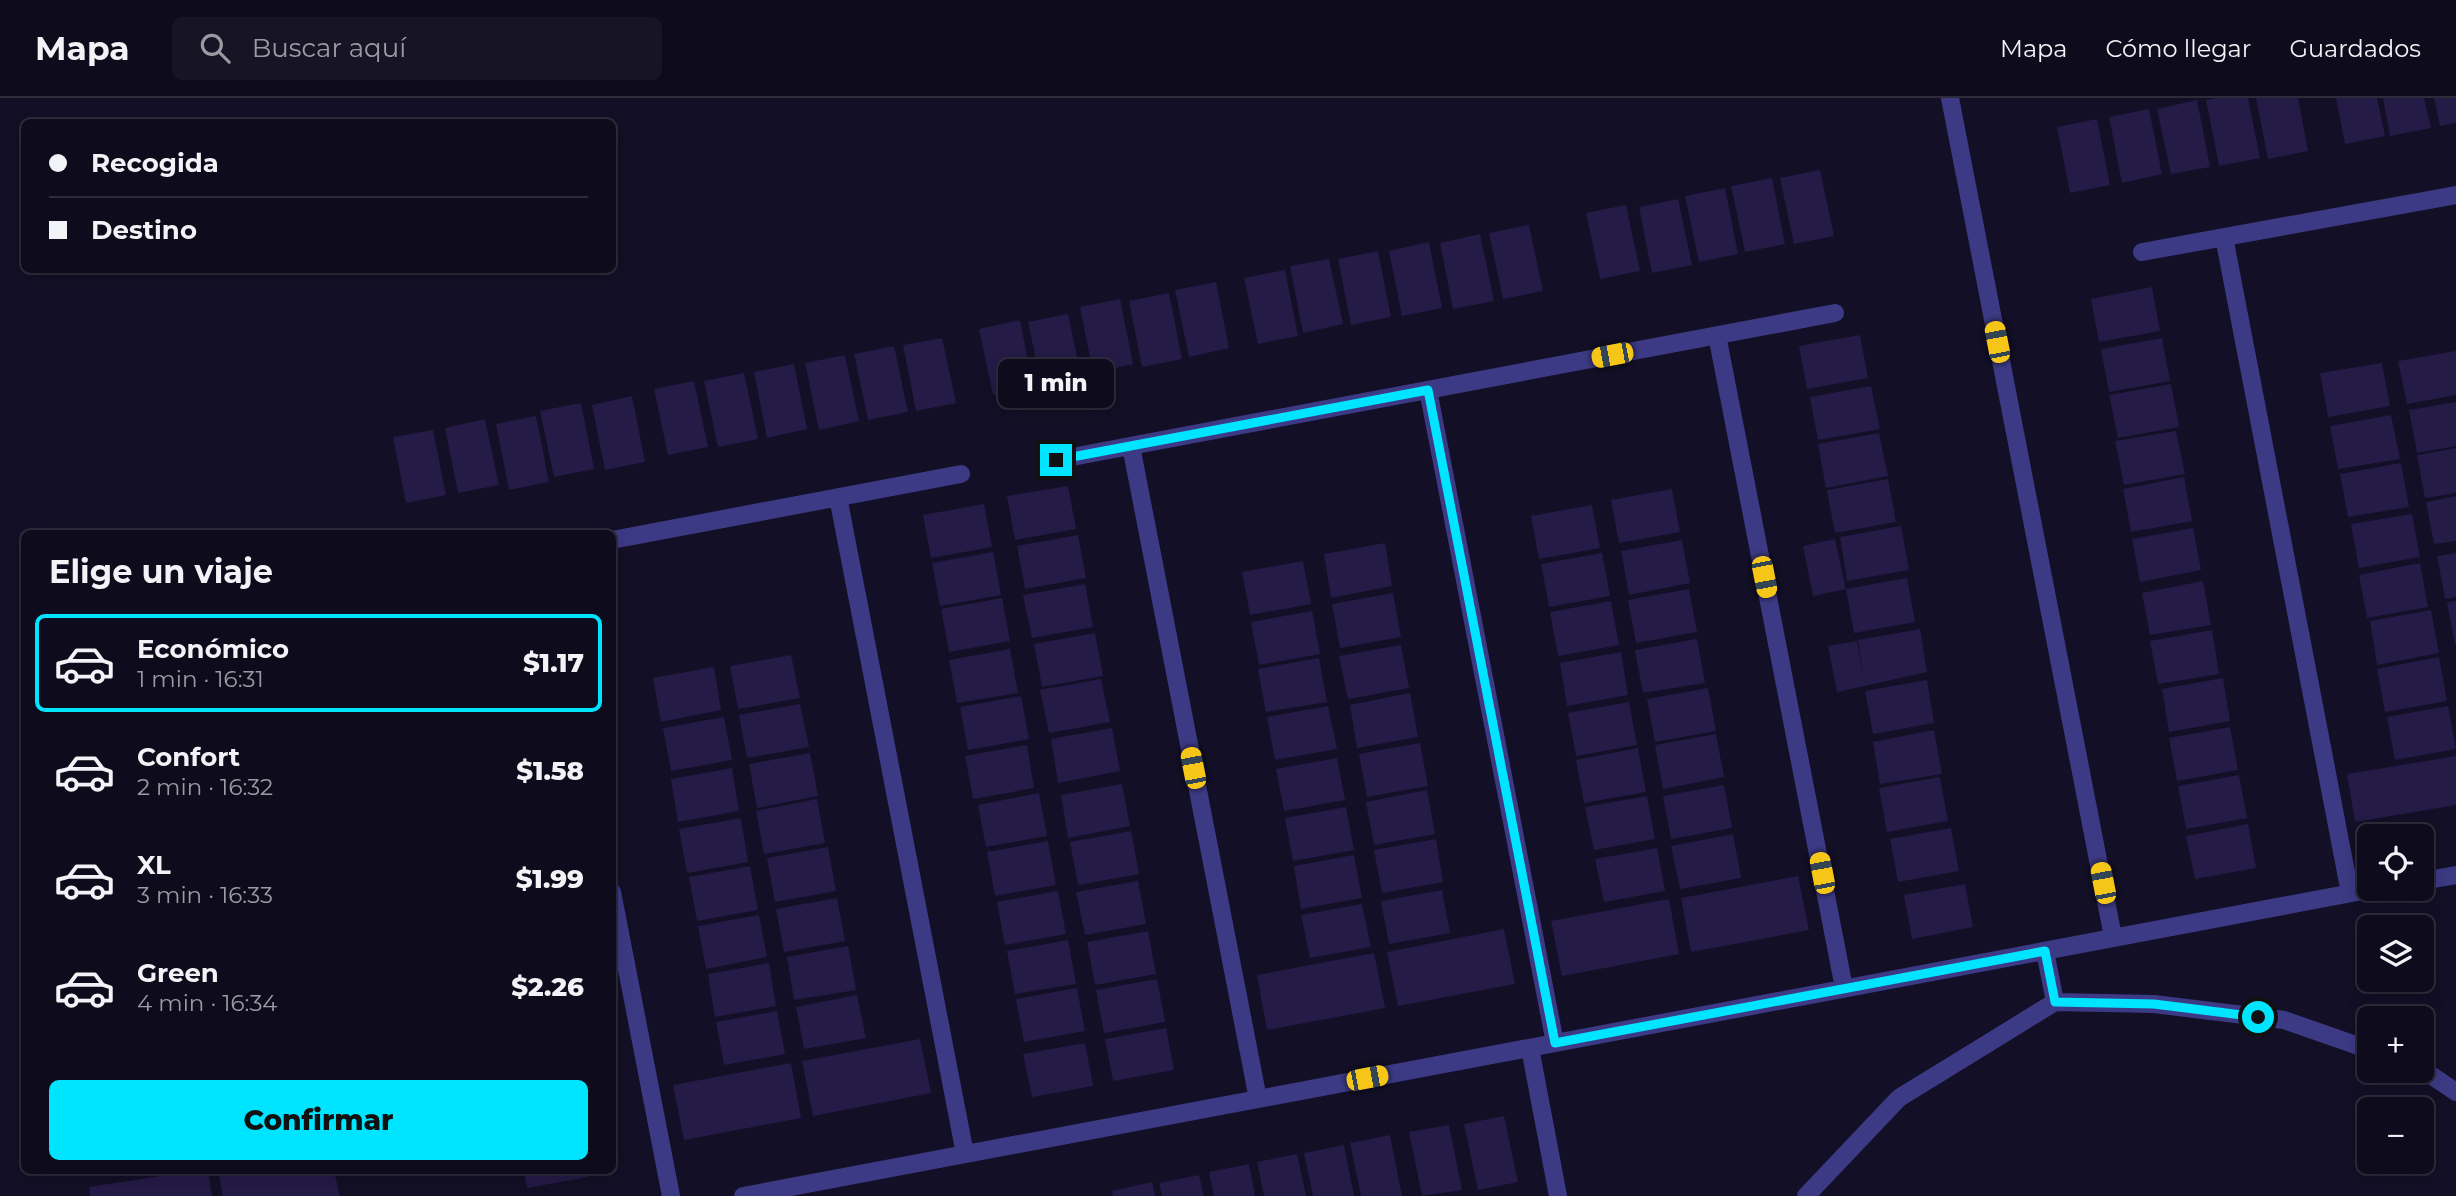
<!DOCTYPE html>
<html lang="es">
<head>
<meta charset="utf-8">
<style>
  body { margin:0; font-family:Montserrat,sans-serif; background:#171425; color:#f1f3f6; height:100vh; display:flex; flex-direction:column; font-size:26px; white-space:nowrap }
  * { box-sizing:border-box; margin:0 }
  p { font-size:23px; color:#9b9ba3 }
  .icon { flex:none; width:38px; height:38px; fill:none; stroke:currentColor; stroke-width:2; stroke-linecap:round; stroke-linejoin:round }
  .map { position:relative; flex:1; overflow:hidden }
  .panel { position:absolute; left:21px; top:432px; width:595px; height:644px; display:flex; flex-direction:column; background:#0e0b1c; border-radius:10px; box-shadow:0 4px 18px #0003,0 0 0 2px #2e2b3b }
  .panel>* { flex:none }
  .hud { position:absolute; left:21px; top:21px; width:595px; height:154px; border-radius:10px; box-shadow:0 4px 18px #0003,0 0 0 2px #2e2b3b; display:grid; align-content:center; height:154px; padding:0 28px; background:#0e0b1c }
  .fabs { position:absolute; left:2357px; top:726px; display:grid; gap:14px }
  .fabs a { display:grid; place-items:center; width:77px; height:77px; border-radius:10px; background:#0e0b1c; box-shadow:0 4px 18px #0003,0 0 0 2px #2e2b3b; font-size:35px }
  .end { position:absolute; width:32px; height:32px; margin:-16px; border:9px solid #00e5ff; background:#111; box-shadow:0 0 0 4px #111 }
  .from { border-radius:50% }
  .bubble { position:absolute; height:49px; border-radius:10px; background:#0e0b1c; box-shadow:0 4px 18px #0003,0 0 0 2px #2e2b3b; font-size:23px; font-weight:800; line-height:49px; text-align:center }
  .car { position:absolute; width:21px; height:42px; margin:-21px -10px; border-radius:9px; box-shadow:0 0 5px 2px #0007; background:linear-gradient(#f5c518 24%,#345 0 40%,#f5c518 0 76%,#345 0 86%,#f5c518 0) }
  .hud b { display:flex; align-items:center; gap:24px; height:66px; font-size:26px }
  .hud b+b { border-top:2px solid #2e2b3b }
  .hud i { width:18px; height:18px; background:#f1f3f6 }
  ul { padding:0; list-style:none }
  li { display:flex; align-items:center; gap:21px; height:98px; margin:0 14px 10px; padding:0 14px; border:4px solid transparent; border-radius:10px }
  li div { flex:1 }
  li b { display:block; font-size:26px }
  li em { font-style:normal; font-weight:800 }
  li.on { border-color:#00e5ff }
  li>.icon { width:63px; height:63px; stroke-width:1.5 }
  h2 { padding:0 28px; font-size:32px; line-height:84px }
  .button { display:flex; gap:14px; margin-top:auto; padding:14px 28px }
  .button a { flex:1; height:80px; border-radius:10px; background:#00e5ff; color:#111; font-size:28px; font-weight:800; line-height:80px; text-align:center }
  header { display:flex; align-items:center; gap:42px; box-sizing:border-box; height:98px; padding:0 35px; background:#0e0b1c; border-bottom:2px solid #2e2b3b }
  header strong { font-size:33px }
  nav { display:flex; gap:38px; margin-inline-start:auto; font-size:24px }
  .search { width:490px; height:63px; background:#171425; display:flex; align-items:center; gap:18px; box-sizing:border-box; padding:0 24px; border-radius:10px; color:#9b9ba3; font-size:26px }
  .map>svg:first-child { display:block }
  .building { fill:#241b47 }
  .lines { fill:none; stroke-linecap:round; stroke-linejoin:round }
  .service { stroke:#3d3a85; stroke-width:18 }
  .route { stroke:#00e5ff; stroke-width:9 }
</style>
</head>
<body>
<header>
<strong>Mapa</strong>
<div class="search"><svg class="icon" aria-label="search" viewBox="0 0 24 24"><circle cx="10" cy="10" r="6"/><path d="M15 15l6 6"/></svg>Buscar aquí</div>
<nav><a>Mapa</a><a>Cómo llegar</a><a>Guardados</a></nav>
</header>
<div class="map">
<svg width="2456" height="1098" viewBox="0 0 2456 1098">
  <rect width="100%" height="100%" fill="#130f26"/>
  <!-- building -->
  <path class="building" d="M2217 0H2248L2260 60 2219 68 2206 2Z
    M2256 0H2298L2308 53 2268 61Z
    M2336 0H2377L2385 38 2345 46Z
    M2383 0H2424L2431 30 2390 38Z
    M2434 0H2456V25L2440 28Z
    M2197 2 2210 69 2171 76 2157 11Z
    M2149 11 2162 76 2122 85 2109 19Z
    M2097 21 2110 87 2070 95 2057 29Z
    M1820 72 1834 138 1794 146 1780 80Z
    M1772 80 1785 146 1745 154 1731 88Z
    M1725 90 1738 156 1699 164 1685 98Z
    M1678 101 1692 167 1652 175 1639 109Z
    M1626 107 1640 173 1600 181 1586 115Z
    M1529 127 1543 193 1503 201 1489 135Z
    M1480 136 1494 203 1453 211 1440 145Z
    M1429 144 1442 210 1402 218 1389 153Z
    M1378 153 1391 219 1351 227 1338 161Z
    M1329 161 1343 226 1303 235 1290 168Z
    M1285 172 1298 238 1258 246 1244 180Z
    M1216 184 1229 250 1189 259 1175 192Z
    M2152 189 2160 233 2099 244 2091 201Z
    M1169 195 1182 261 1142 269 1129 203Z
    M1120 201 1133 266 1093 275 1080 209Z
    M1068 216 1082 282 1042 290 1028 224Z
    M1020 222 1033 289 993 297 979 231Z
    M1860 237 1868 280 1807 291 1799 248Z
    M942 240 956 305 916 313 903 247Z
    M2162 240 2170 283 2109 294 2101 251Z
    M894 248 908 314 868 322 854 256Z
    M2456 253V297L2407 306 2398 263Z
    M845 257 859 323 819 332 805 265Z
    M2382 265 2390 308 2328 319 2320 275Z
    M794 266 807 331 767 340 754 274Z
    M744 275 758 341 718 349 704 283Z
    M694 283 708 349 668 357 654 291Z
    M2171 286 2179 329 2118 340 2109 297Z
    M1871 288 1880 331 1818 342 1810 299Z
    M632 298 645 364 605 372 592 307Z
    M2456 304V348L2417 355 2409 312Z
    M581 305 594 371 554 379 540 313Z
    M2391 317 2400 361 2338 371 2330 328Z
    M536 318 549 384 509 392 496 326Z
    M485 321 499 387 458 395 445 330Z
    M433 332 446 397 406 405 393 339Z
    M2176 333 2185 376 2124 387 2115 343Z
    M1879 335 1888 378 1826 390 1818 346Z
    M2456 350V395L2425 400 2417 357Z
    M2401 365 2409 409 2348 419 2340 376Z
    M2184 379 2192 423 2131 434 2123 391Z
    M1888 381 1896 424 1835 435 1827 392Z
    M1068 388 1076 431 1015 442 1007 398Z
    M1672 391 1680 434 1619 445 1611 402Z
    M2456 398V443L2434 446 2426 404Z
    M984 406 992 449 931 460 923 417Z
    M1592 407 1600 450 1539 461 1531 418Z
    M2412 416 2420 459 2359 470 2351 426Z
    M1901 428 1909 472 1847 483 1840 439Z
    M2193 430 2201 472 2140 484 2132 441Z
    M1078 437 1086 480 1025 491 1017 448Z
    M1835 441 1846 491 1813 498 1803 448Z
    M1682 442 1690 485 1629 497 1621 453Z
    M1385 445 1392 488 1331 500 1324 456Z
    M993 454 1001 497 940 508 932 465Z
    M1602 455 1610 498 1549 509 1541 466Z
    M2456 455V499L2445 501 2437 458Z
    M1303 463 1311 506 1250 517 1242 474Z
    M2420 465 2428 509 2367 520 2359 477Z
    M1907 480 1915 524 1854 535 1846 491Z
    M2203 483 2211 527 2150 537 2142 495Z
    M1085 486 1093 529 1032 540 1023 497Z
    M1689 491 1697 534 1636 545 1628 502Z
    M1393 495 1401 539 1340 550 1332 506Z
    M1002 500 1010 543 949 554 941 511Z
    M1611 503 1619 547 1558 558 1550 514Z
    M2456 503V546H2455L2447 504Z
    M2431 512 2439 555 2377 567 2370 523Z
    M1312 513 1320 556 1259 567 1251 524Z
    M1920 531 1927 574 1837 594 1828 548 1857 543 1864 582 1858 542Z
    M2212 532 2219 576 2158 586 2150 543Z
    M1095 535 1103 578 1042 589 1034 546Z
    M1697 541 1705 585 1643 595 1635 552Z
    M1401 547 1409 590 1348 601 1339 558Z
    M1010 551 1018 595 957 605 949 562Z
    M1621 554 1628 597 1567 608 1560 565Z
    M791 557 800 600 738 611 730 568Z
    M2439 559 2447 603 2385 614 2377 571Z
    M1319 560 1327 604 1266 614 1258 571Z
    M714 569 721 612 661 624 653 580Z
    M2223 580 2230 623 2169 634 2162 591Z
    M1101 581 1110 624 1049 635 1040 592Z
    M1927 582 1934 625 1873 636 1865 593Z
    M1708 590 1716 633 1655 644 1647 601Z
    M1410 595 1418 639 1357 650 1350 607Z
    M1021 598 1029 641 968 652 960 609Z
    M1629 604 1637 647 1576 658 1568 615Z
    M800 606 809 649 747 660 739 617Z
    M1328 608 1337 651 1275 662 1267 619Z
    M2448 608 2456 651 2395 662 2387 619Z
    M724 619 732 662 671 673 663 630Z
    M2230 629 2238 672 2177 683 2169 640Z
    M1112 630 1120 673 1058 685 1051 641Z
    M1934 632 1942 676 1880 686 1873 644Z
    M1716 636 1724 679 1663 691 1655 647Z
    M1420 645 1428 688 1367 699 1359 656Z
    M1027 647 1034 690 973 701 965 658Z
    M1638 650 1646 694 1584 705 1576 662Z
    M810 655 818 698 757 710 749 666Z
    M2456 658V707L2355 724 2347 676Z
    M1337 660 1345 702 1284 713 1276 671Z
    M732 670 739 713 678 724 671 681Z
    M2239 677 2247 720 2186 731 2178 688Z
    M1940 679 1948 723 1887 734 1879 690Z
    M1122 686 1130 728 1068 740 1061 697Z
    M1724 687 1732 730 1671 741 1663 698Z
    M1427 692 1435 736 1374 747 1366 704Z
    M1039 695 1047 738 986 749 978 707Z
    M1647 698 1655 741 1594 752 1585 709Z
    M817 701 825 745 764 756 756 713Z
    M1346 709 1354 752 1293 763 1285 720Z
    M741 720 748 764 687 775 679 731Z
    M2248 726 2256 770 2195 781 2186 738Z
    M1951 730 1959 773 1898 784 1890 741Z
    M1131 733 1139 776 1078 787 1070 744Z
    M1733 736 1741 780 1680 791 1671 748Z
    M1436 741 1443 784 1382 795 1374 752Z
    M1048 743 1056 787 995 798 987 754Z
    M828 749 836 793 775 804 767 760Z
    M1657 750 1665 793 1604 804 1595 761Z
    M1354 757 1362 800 1301 811 1294 768Z
    M750 768 758 812 697 823 689 779Z
    M1798 778 1809 832 1691 854 1681 800Z
    M1138 783 1146 826 1085 837 1076 794Z
    M1965 786 1973 829 1912 841 1904 797Z
    M1442 792 1450 835 1389 846 1381 803Z
    M1058 793 1066 836 1005 847 997 804Z
    M837 800 845 843 784 854 776 811Z
    M1669 801 1679 856 1562 878 1551 823Z
    M1362 806 1371 849 1310 860 1301 817Z
    M759 817 767 859 706 871 698 828Z
    M1504 831 1515 886 1398 908 1387 854Z
    M1148 833 1156 876 1095 887 1087 844Z
    M1068 842 1076 886 1015 896 1007 853Z
    M848 848 856 892 794 902 787 859Z
    M1374 855 1385 910 1267 932 1257 877Z
    M769 865 776 908 715 919 708 876Z
    M1157 881 1165 924 1104 935 1096 892Z
    M1077 890 1085 933 1024 944 1016 901Z
    M857 897 866 940 804 951 796 909Z
    M777 913 785 956 724 967 716 924Z
    M1166 930 1174 972 1113 983 1105 941Z
    M920 941 931 995 813 1018 802 963Z
    M1085 945 1093 988 1032 999 1023 956Z
    M791 965 801 1020 684 1042 673 987Z
    M1504 1018 1518 1084 1478 1092 1464 1026Z
    M1449 1027 1462 1092 1422 1098 1409 1034Z
    M1390 1037 1402 1098H1361L1350 1045Z
    M1344 1047 1354 1098H1313L1304 1055Z
    M1297 1056 1306 1098H1264L1257 1064Z
    M1249 1066 1255 1098H1214L1209 1074Z
    M193 1073H208L212 1098H90L89 1089Z
    M218 1073H334L340 1098H223Z
    M524 1073H587L588 1079 527 1090Z
    M1199 1077 1204 1098H1162L1159 1085Z
    M1152 1084 1155 1098H1113L1112 1093Z"/>
  <g class="lines">
    <!-- service -->
    <path class="service" d="M1950 0 2113 839
      M2224 139 2350 795
      M2142 154 2456 97
      M1717 237 1844 890
      M1428 292 1555 945
      M1131 348 1258 1001
      M1056 362 1835 215
      M838 399 965 1056
      M612 442 961 376
      M2422 783 2456 777
      M612 794 671 1098
      M2045 853 2055 904 2154 906 2284 922 2370 952
      M1530 950 1558 1098
      M2422 971 2456 994
      M743 1098 2373 791
      M1806 1098 1899 1000 2055 904"/>
  </g>
  <g class="lines">
    <!-- route -->
    <path class="route" d="M1056 362 1428 292 1555 945 2045 853 2055 904 2154 906 2258 919"/>
  </g>
</svg>
<div class="fabs">
<a><svg class="icon" aria-label="locate" viewBox="0 0 24 24"><circle cx="12" cy="12" r="6"/><path d="M12 2v4M12 18v4M2 12h4M18 12h4"/></svg></a>
<a><svg class="icon" aria-label="layers" viewBox="0 0 24 24"><path d="M12 4l9 5-9 5-9-5zM3 14l9 5 9-5"/></svg></a>
<a>+</a>
<a>−</a>
</div>
<i class="end from" style="left:2258px;top:919px"></i>
<i class="end" style="left:1056px;top:362px"></i>
<div class="bubble" style="left:998px;top:261px;width:116px">1 min</div>
<i class="car" style="left:1997px;top:244px;rotate:349deg"></i>
<i class="car" style="left:1612px;top:257px;rotate:259deg"></i>
<i class="car" style="left:1764px;top:479px;rotate:169deg"></i>
<i class="car" style="left:1193px;top:670px;rotate:349deg"></i>
<i class="car" style="left:1822px;top:775px;rotate:349deg"></i>
<i class="car" style="left:2103px;top:785px;rotate:349deg"></i>
<i class="car" style="left:1367px;top:980px;rotate:79deg"></i>
<div class="hud">
<b><i class="from"></i>Recogida</b>
<b><i></i>Destino</b>
</div>
<section class="panel">
<h2>Elige un viaje</h2>
<ul>
<li class="on"><svg class="icon" aria-label="car" viewBox="0 0 24 24"><path d="M5 17H2v-5l4-1 3-4h7l3 4 3 1v5h-3M9 17h6M6 11h13"/><circle cx="7" cy="17" r="2"/><circle cx="17" cy="17" r="2"/></svg><div><b>Económico</b><p>1 min · 16:31</p></div><em>$1.17</em></li>
<li><svg class="icon" aria-label="car" viewBox="0 0 24 24"><path d="M5 17H2v-5l4-1 3-4h7l3 4 3 1v5h-3M9 17h6M6 11h13"/><circle cx="7" cy="17" r="2"/><circle cx="17" cy="17" r="2"/></svg><div><b>Confort</b><p>2 min · 16:32</p></div><em>$1.58</em></li>
<li><svg class="icon" aria-label="car" viewBox="0 0 24 24"><path d="M5 17H2v-5l4-1 3-4h7l3 4 3 1v5h-3M9 17h6M6 11h13"/><circle cx="7" cy="17" r="2"/><circle cx="17" cy="17" r="2"/></svg><div><b>XL</b><p>3 min · 16:33</p></div><em>$1.99</em></li>
<li><svg class="icon" aria-label="car" viewBox="0 0 24 24"><path d="M5 17H2v-5l4-1 3-4h7l3 4 3 1v5h-3M9 17h6M6 11h13"/><circle cx="7" cy="17" r="2"/><circle cx="17" cy="17" r="2"/></svg><div><b>Green</b><p>4 min · 16:34</p></div><em>$2.26</em></li>
</ul>
<div class="button"><a>Confirmar</a></div>
</section>
</div>
</body>
</html>
